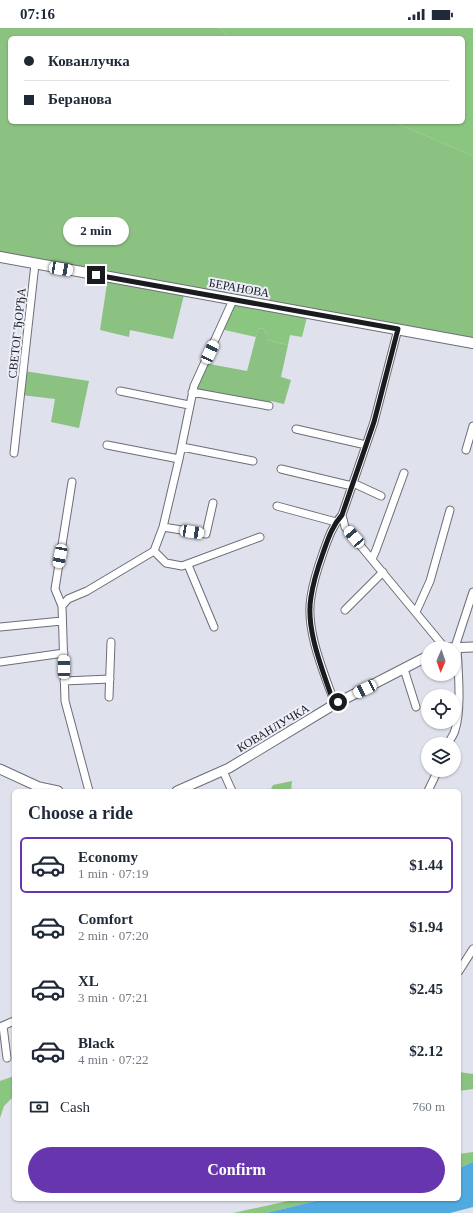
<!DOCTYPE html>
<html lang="en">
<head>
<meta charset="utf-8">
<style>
  body { margin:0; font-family:"Times New Roman",serif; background:#f2f2f3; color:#1f2937; height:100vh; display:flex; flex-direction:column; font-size:15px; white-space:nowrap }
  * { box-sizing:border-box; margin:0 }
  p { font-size:13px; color:#747a83 }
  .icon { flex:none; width:22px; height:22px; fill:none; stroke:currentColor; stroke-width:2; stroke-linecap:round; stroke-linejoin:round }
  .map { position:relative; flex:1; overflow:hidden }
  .panel { position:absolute; left:12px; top:761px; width:449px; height:412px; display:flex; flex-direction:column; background:#fff; border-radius:6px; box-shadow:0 1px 3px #0004 }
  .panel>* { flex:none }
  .banner { position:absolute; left:8px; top:8px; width:457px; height:88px; border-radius:6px; box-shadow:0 1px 3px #0004; display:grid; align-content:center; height:88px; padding:0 16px; background:#fff }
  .needle { width:26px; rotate:182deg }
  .controls { position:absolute; left:421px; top:613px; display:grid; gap:8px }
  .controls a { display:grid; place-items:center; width:40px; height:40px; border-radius:50%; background:#fff; box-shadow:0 1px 3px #0004; font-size:20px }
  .end { position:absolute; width:18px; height:18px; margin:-9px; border:5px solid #1a1b1f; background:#fff; box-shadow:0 0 0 2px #fff }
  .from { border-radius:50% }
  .bubble { position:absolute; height:28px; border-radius:14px; background:#fff; box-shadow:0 1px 3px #0004; font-size:13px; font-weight:700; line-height:28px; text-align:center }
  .car { position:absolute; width:12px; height:24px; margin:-12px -6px; border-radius:5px; box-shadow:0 0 3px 1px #0007; background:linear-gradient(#fff 24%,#345 0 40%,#fff 0 76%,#345 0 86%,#fff 0) }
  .banner b { display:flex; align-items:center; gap:14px; height:38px; font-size:15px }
  .banner b+b { border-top:1px solid #e0e1e3 }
  .banner i { width:10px; height:10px; background:#1f2937 }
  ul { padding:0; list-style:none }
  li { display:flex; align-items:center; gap:12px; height:56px; margin:0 8px 6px; padding:0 8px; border:2px solid transparent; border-radius:6px }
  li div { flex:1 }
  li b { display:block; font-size:15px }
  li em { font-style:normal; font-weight:700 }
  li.current { border-color:#6736ae }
  li>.icon { width:36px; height:36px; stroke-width:1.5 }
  h2 { padding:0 16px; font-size:18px; line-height:48px }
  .pay { display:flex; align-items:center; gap:10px; height:44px; padding:0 16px; font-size:15px }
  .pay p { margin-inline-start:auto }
  .primary-button { display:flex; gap:8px; margin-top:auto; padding:8px 16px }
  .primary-button a { flex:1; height:46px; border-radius:24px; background:#6736ae; color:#fff; font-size:16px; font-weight:700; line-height:46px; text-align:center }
  .status { display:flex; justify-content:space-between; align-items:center; height:28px; padding:0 20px; background:#fff; direction:ltr }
  .status svg { height:11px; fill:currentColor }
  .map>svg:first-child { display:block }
  .green { fill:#8cc281 }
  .forest { fill:#8ac67f }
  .water { fill:#50aae0 }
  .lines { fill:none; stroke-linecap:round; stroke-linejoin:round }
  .minor-casing { stroke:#6c6d77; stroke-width:9 }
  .tertiary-casing { stroke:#6c6d77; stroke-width:11 }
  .secondary-casing { stroke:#6c6d77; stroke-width:12 }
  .minor { stroke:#fff; stroke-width:7 }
  .tertiary { stroke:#fff; stroke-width:9 }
  .secondary { stroke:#fff; stroke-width:10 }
  .route { stroke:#1a1b1f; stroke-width:5 }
  .labels { text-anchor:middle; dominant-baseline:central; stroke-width:4; stroke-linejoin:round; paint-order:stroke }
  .street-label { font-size:12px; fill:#1a1b1f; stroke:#eceef9 }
</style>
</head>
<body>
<div class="status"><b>07:16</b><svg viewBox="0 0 49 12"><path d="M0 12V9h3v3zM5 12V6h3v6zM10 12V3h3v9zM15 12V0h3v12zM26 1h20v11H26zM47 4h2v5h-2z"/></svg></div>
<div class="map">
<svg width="473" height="1185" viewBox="0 0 473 1185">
  <rect width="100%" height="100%" fill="#dfe1ec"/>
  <!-- green -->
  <path class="green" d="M0 0H220L228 10H10V94H393L473 128V315L185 263 173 311 130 302 129 309 100 302 108 249 0 229Z
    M263 300 267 307V312L288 317 281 349 291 352 284 376 271 373 269 378 192 364 204 335 247 343 258 301Z
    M24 343 89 353 79 400 51 394 55 371 21 367Z
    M292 753 291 763H270L273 757Z
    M459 1044 473 1046V1061L459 1063Z"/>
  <!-- forest -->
  <path class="forest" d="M220 0H473V128L393 94H463V10H228Z
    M233 272 308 285 302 309 290 307 288 317 267 312V307L263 300 258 301 256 309 220 301Z
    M14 1048V1068L4 1078 0 1090V1053Z
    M473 1124V1134L459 1140V1126Z
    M297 1171H324L266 1185H233Z"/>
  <!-- water -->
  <path class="water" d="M473 1134V1179L450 1185H266L324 1171H459V1140Z"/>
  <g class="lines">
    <!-- minor casing -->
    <g class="minor-casing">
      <path id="minor" d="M398 301 374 394 342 487 345 499 445 620
        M120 363 189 377
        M192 364 269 378
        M296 401 366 417
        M107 417 179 431
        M182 419 253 433
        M466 422 473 398
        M14 425 35 236
        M281 441 352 458
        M353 455 381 468
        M277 478 336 494
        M163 499 206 506 213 475
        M154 523 166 535 182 538 260 509
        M372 531 376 522 404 445
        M188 537 214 599
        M62 578 55 561 72 454
        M345 582 383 544
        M416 584 430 553 450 482
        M0 599 62 593
        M455 619 473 564
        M0 634 64 625
        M404 641 416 679
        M64 653 110 651
        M109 669 111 614
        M335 676C324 645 305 602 311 569 313 555 318 539 323 525 328 511 332 498 342 487
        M448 716C450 711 454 707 455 702 462 682 458 641 457 619
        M223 743 232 763
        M89 763 65 673 62 578 68 571 87 563 154 523 163 499 179 431 194 358 233 272
        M428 763 438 742
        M459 943 473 921
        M3 998 7 1030
        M0 999 14 993"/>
    </g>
    <!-- tertiary casing -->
    <g class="tertiary-casing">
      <path id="tertiary" d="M447 620 473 619
        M0 741 39 759 58 763
        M177 763 229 740 335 676 428 628"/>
    </g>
    <!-- secondary casing -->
    <g class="secondary-casing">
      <path id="secondary" d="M0 229 473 315"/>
    </g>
    <!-- minor -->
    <use href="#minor" class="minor"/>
    <!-- tertiary -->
    <use href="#tertiary" class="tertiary"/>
    <!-- secondary -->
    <use href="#secondary" class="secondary"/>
  </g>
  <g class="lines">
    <!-- route -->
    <path class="route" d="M96 247 398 301 374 394 342 487C332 498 328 511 323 525 318 539 313 555 311 569 305 602 324 645 334 676L338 674"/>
  </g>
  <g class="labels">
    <!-- street labels -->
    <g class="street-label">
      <text transform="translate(239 260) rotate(10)">БЕРАНОВА</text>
      <text transform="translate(17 305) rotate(-84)">СВЕТОГ ЂОРЂА</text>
      <text transform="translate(273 700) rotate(-31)">КОВАНЛУЧКА</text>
    </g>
  </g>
</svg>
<div class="controls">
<a><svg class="needle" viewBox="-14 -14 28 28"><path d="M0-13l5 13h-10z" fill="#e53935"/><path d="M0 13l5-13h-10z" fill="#747a83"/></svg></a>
<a><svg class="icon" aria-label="locate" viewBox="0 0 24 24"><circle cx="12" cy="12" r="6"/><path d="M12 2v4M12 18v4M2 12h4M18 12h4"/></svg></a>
<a><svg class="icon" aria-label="layers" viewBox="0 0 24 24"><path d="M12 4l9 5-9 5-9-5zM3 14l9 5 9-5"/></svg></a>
</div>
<i class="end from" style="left:338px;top:674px"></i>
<i class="end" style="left:96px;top:247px"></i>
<div class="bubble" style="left:63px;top:189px;width:66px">2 min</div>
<i class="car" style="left:61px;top:241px;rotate:100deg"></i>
<i class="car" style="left:210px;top:324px;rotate:25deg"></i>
<i class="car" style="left:192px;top:504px;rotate:99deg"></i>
<i class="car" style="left:354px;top:509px;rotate:320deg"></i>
<i class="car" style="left:60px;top:528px;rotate:191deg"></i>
<i class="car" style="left:64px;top:639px;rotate:0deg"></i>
<i class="car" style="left:365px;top:661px;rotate:244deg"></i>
<div class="banner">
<b><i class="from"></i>Кованлучка</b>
<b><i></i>Беранова</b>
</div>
<section class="panel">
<h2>Choose a ride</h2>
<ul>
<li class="current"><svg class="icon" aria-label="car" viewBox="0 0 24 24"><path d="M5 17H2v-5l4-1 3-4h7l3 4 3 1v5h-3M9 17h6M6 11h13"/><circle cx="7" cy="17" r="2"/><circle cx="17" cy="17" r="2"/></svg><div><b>Economy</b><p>1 min · 07:19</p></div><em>$1.44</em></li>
<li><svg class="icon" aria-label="car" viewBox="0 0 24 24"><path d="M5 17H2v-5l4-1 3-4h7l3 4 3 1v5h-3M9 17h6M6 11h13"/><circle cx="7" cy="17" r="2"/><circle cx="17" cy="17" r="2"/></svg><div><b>Comfort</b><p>2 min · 07:20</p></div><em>$1.94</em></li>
<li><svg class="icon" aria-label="car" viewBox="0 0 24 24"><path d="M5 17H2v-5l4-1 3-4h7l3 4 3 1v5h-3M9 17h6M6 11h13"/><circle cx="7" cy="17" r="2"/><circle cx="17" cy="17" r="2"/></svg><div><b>XL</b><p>3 min · 07:21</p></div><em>$2.45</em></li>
<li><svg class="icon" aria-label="car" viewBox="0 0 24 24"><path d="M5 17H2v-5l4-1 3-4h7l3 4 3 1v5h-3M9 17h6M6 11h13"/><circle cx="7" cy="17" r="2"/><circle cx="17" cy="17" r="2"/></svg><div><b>Black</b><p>4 min · 07:22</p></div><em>$2.12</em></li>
</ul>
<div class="pay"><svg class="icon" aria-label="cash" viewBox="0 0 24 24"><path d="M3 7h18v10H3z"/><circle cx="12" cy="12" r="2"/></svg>Cash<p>760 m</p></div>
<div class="primary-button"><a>Confirm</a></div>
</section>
</div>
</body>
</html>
